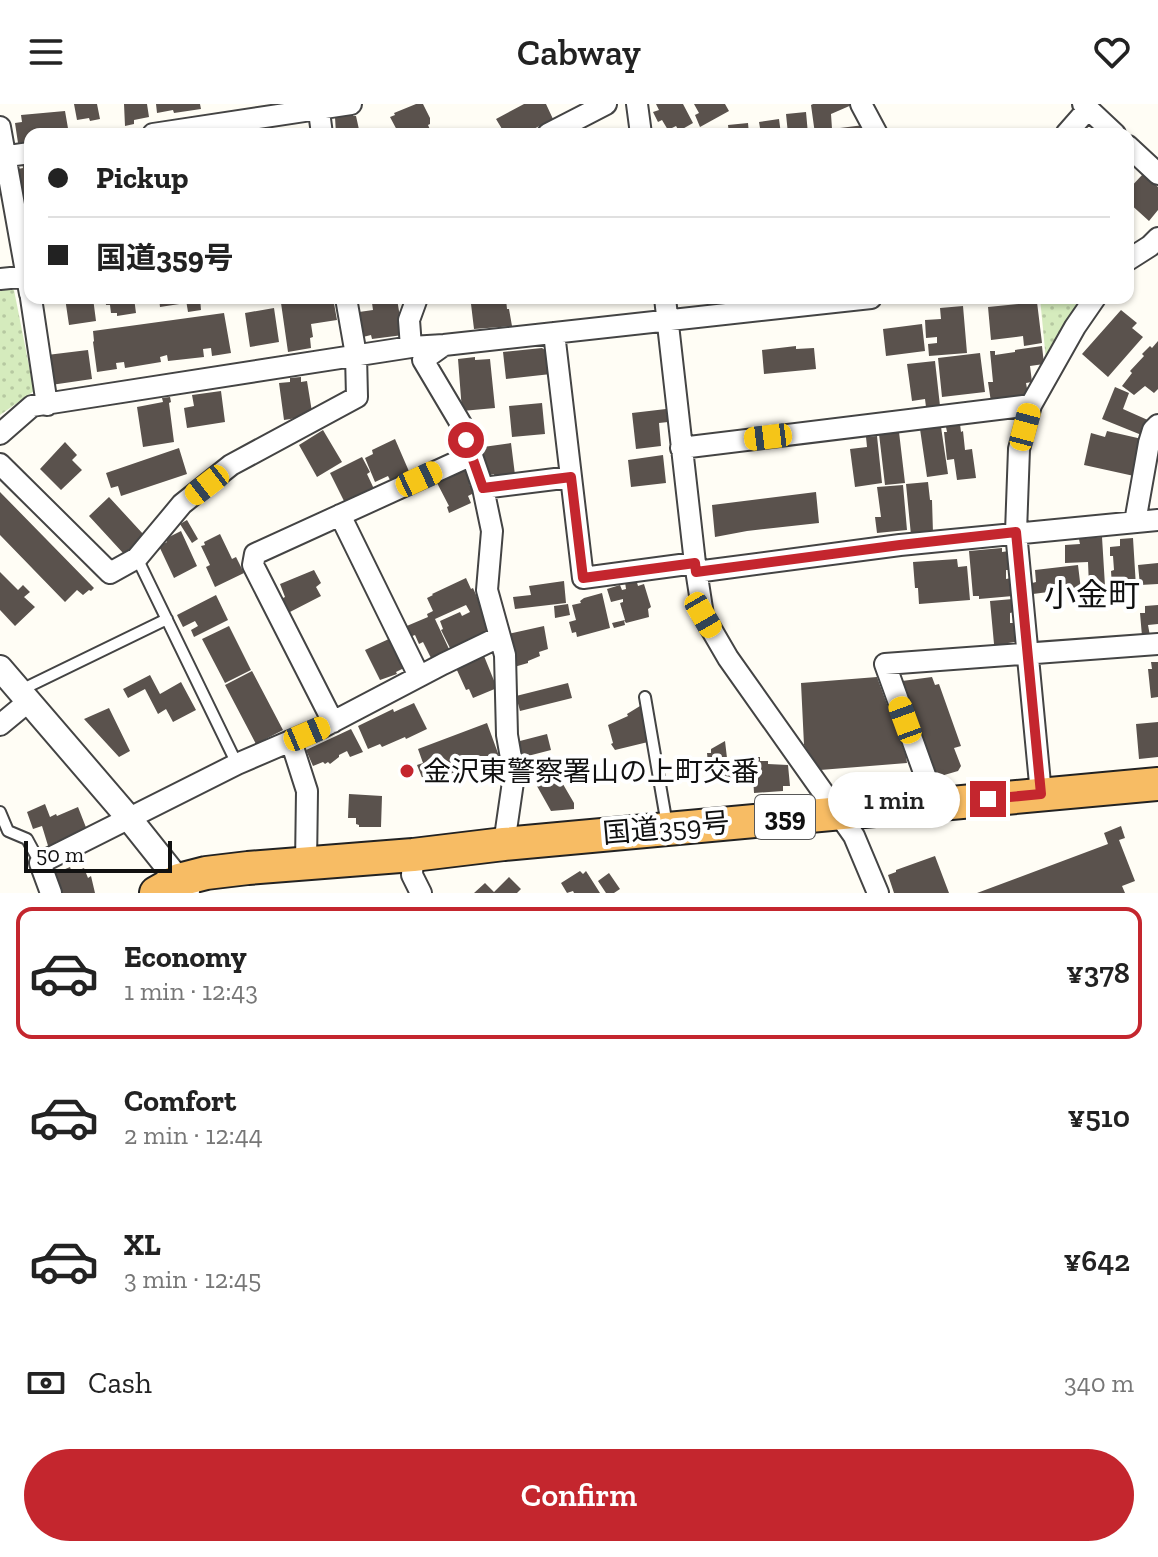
<!DOCTYPE html>
<html lang="en">
<head>
<meta charset="utf-8">
<style>
  body { margin:0; font-family:"Zilla Slab","Noto Sans JP",serif; background:#f6f6f6; color:#222; height:100vh; display:flex; flex-direction:column; font-size:30px; white-space:nowrap }
  * { box-sizing:border-box; margin:0 }
  p { font-size:26px; color:#767676 }
  .icon { flex:none; width:44px; height:44px; fill:none; stroke:currentColor; stroke-width:2; stroke-linecap:round; stroke-linejoin:round }
  .map { position:relative; height:789px; overflow:hidden }
  .drawer { display:flex; flex-direction:column; background:#fff; flex:1 }
  .drawer>* { flex:none }
  .guide { position:absolute; left:24px; top:24px; width:1110px; height:176px; border-radius:16px; box-shadow:0 2px 6px #0004; display:grid; align-content:center; height:176px; padding:0 24px; background:#fff }
  .scale { position:absolute; left:24px; bottom:20px; width:148px; box-sizing:border-box; padding-left:8px; border:4px solid #111; border-top:0; font-size:22px; line-height:28px; white-space:nowrap; color:#111; -webkit-text-stroke:6px #fff; paint-order:stroke }
  .end { position:absolute; width:36px; height:36px; margin:-18px; border:10px solid #c4262e; background:#fff; box-shadow:0 0 0 4px #fff }
  .from { border-radius:50% }
  .bubble { position:absolute; height:56px; border-radius:28px; background:#fff; box-shadow:0 2px 6px #0004; font-size:26px; font-weight:600; line-height:56px; text-align:center }
  .car { position:absolute; width:24px; height:48px; margin:-24px -12px; border-radius:10px; box-shadow:0 0 6px 2px #0007; background:linear-gradient(#f5c518 24%,#345 0 40%,#f5c518 0 76%,#345 0 86%,#f5c518 0) }
  .guide b { display:flex; align-items:center; gap:28px; height:76px; font-size:30px }
  .guide b+b { border-top:2px solid #e0e0e0 }
  .guide i { width:20px; height:20px; background:#222 }
  ul { padding:14px 0 0; list-style:none }
  li { display:flex; align-items:center; gap:24px; height:132px; margin:0 16px 12px; padding:0 8px; border:4px solid transparent; border-radius:16px }
  li div { flex:1 }
  li b { display:block; font-size:30px }
  li em { font-style:normal; font-weight:600 }
  li.on { border-color:#c4262e }
  li>.icon { width:72px; height:72px; stroke-width:1.5 }
  .pay { display:flex; align-items:center; gap:20px; height:88px; padding:0 24px; font-size:30px }
  .pay p { margin-inline-start:auto }
  .button { display:flex; gap:16px; margin-top:auto; padding:16px 24px }
  .button a { flex:1; height:92px; border-radius:48px; background:#c4262e; color:#fff; font-size:32px; font-weight:600; line-height:92px; text-align:center }
  header { display:flex; justify-content:space-between; align-items:center; height:104px; padding:0 24px; background:#fff; font-size:36px; font-weight:600 }
  .map>svg:first-child { display:block }
  .park { fill:url(#park-dots) }
  .building { fill:#5a524d }
  .lines { fill:none; stroke-linecap:round; stroke-linejoin:round }
  .service-casing { stroke:#444; stroke-width:14 }
  .minor-casing { stroke:#444; stroke-width:24 }
  .tertiary-casing { stroke:#444; stroke-width:28 }
  .trunk-casing { stroke:#222; stroke-width:36 }
  .service { stroke:#fff; stroke-width:10 }
  .minor { stroke:#fff; stroke-width:20 }
  .tertiary { stroke:#fff; stroke-width:24 }
  .trunk { stroke:#f7bc64; stroke-width:32 }
  .route { stroke:#c4262e; stroke-width:10 }
  .poi-dot { fill:#c4262e; stroke:#fff; stroke-width:3 }
  .labels { text-anchor:middle; dominant-baseline:central; stroke-width:8; stroke-linejoin:round; paint-order:stroke }
  .shield { fill:#fff; stroke:#585858; stroke-width:2 }
  .shield-label { font-size:26px; font-weight:bold; fill:#111 }
  .poi-label { font-size:28px; fill:#111; stroke:#fff; text-anchor:start }
  .street-label { font-size:28px; fill:#111; stroke:#fff }
  .quarter-label { font-size:32px; fill:#111; stroke:#fff }
</style>
</head>
<body>
<header><svg class="icon" aria-label="menu" viewBox="0 0 24 24"><path d="M4 6h16M4 12h16M4 18h16"/></svg>Cabway<svg class="icon" aria-label="heart" viewBox="0 0 24 24"><path d="M12 20l-8-8c-3-5 5-10 8-4 3-6 11-1 8 4z"/></svg></header>
<div class="map">
<svg width="1158" height="789" viewBox="0 0 1158 789">
  <defs>
    <pattern id="park-dots" width="8" height="8" patternUnits="userSpaceOnUse" patternTransform="scale(2)"><rect width="8" height="8" fill="#d5ebbd"/><path d="M2 2h.1M6 6h.1" fill="none" stroke="#b6c8a1" stroke-width="1.8" stroke-linecap="round"/></pattern>
  </defs>
  <rect width="100%" height="100%" fill="#fffdf5"/>
  <!-- park -->
  <path class="park" d="M0 186H14L34 287 0 311Z
    M1040 194H1089L1046 256Z"/>
  <!-- building -->
  <path class="building" d="M74 0H97L100 15 90 17 89 14 77 16Z
    M124 0H147L149 13 134 16V20L125 22Z
    M156 0H200L201 5 174 9 173 6 157 9Z
    M416 0H423L430 14V20L428 21 432 30H399L390 13 395 11 394 9Z
    M524 0H546L553 15 524 30H505L496 15Z
    M656 0H683L693 19 679 27 676 22 668 26 662 16 658 18 653 8 659 6Z
    M694 0H725L729 7 700 23 695 11 699 9Z
    M813 0H854L831 10 832 25 864 21 865 30H815L811 1Z
    M65 7 69 30H30V38L18 39 15 19 22 18 21 11Z
    M806 8 808 30H788L786 10Z
    M353 9V12H356L360 30H336L335 13Z
    M779 15 781 30H761L759 18Z
    M748 19 749 30H729L728 21Z
    M30 56V106L24 107 18 65 23 64 22 57Z
    M1143 70 1158 83V106L1149 117 1128 98V86Z
    M65 194H93L96 217 69 221Z
    M105 194H134L136 209 117 212V209H111L110 201H106Z
    M159 194H185L186 199 160 203Z
    M188 194H200L201 206 188 208 186 196Z
    M317 194H333L337 216 311 220 313 233 310 234 311 244 288 248 281 199Z
    M397 195 403 231 372 235 371 231 363 233 359 208 373 206 372 199Z
    M506 195 507 205H509L512 222 474 225 471 200Z
    M1037 198 1042 239 1024 242 1023 232 991 236 988 203Z
    M963 202 967 249 929 252 928 240 937 239V233L926 234 925 216 941 215 940 204Z
    M274 204 279 238 250 243 245 209Z
    M1121 206 1137 219 1132 224 1143 233 1108 273 1082 250Z
    M224 209 231 249 212 252 211 244 203 245 204 253 168 257 167 251 160 253 161 258 125 264 124 258 116 259 117 265 97 268 93 238 94 237 93 227Z
    M922 220 925 247 886 252 883 225Z
    M1158 237V285L1154 289 1145 282 1134 291 1122 282 1132 269 1130 267 1144 252 1142 250 1150 242 1152 244Z
    M796 242V245L814 244 816 265 764 270 762 246Z
    M1042 242 1044 260 1030 262 1032 278 1026 279 1028 290 1025 293 991 298 988 278H993L990 247H995V251L1015 248V246Z
    M542 244 545 246 547 262 550 261 551 270 506 275 503 248Z
    M88 246 92 275 51 281 47 251Z
    M980 249 985 288 942 293 938 254Z
    M475 253V256L490 255 495 304 462 307 458 255Z
    M935 257 940 302 926 303 925 295 912 297 907 260Z
    M301 273V278L307 277 312 308 306 309 307 311 303 313 284 316 279 279 290 278V274Z
    M1115 283 1129 289 1123 305 1150 317 1144 332 1102 315Z
    M221 287 225 318 187 324 184 304 194 302 192 291Z
    M170 293 171 298 169 299 174 338 143 343 137 303 163 298 162 294Z
    M542 299 545 330 512 333 509 302Z
    M666 305 668 318 659 319 661 342 636 345 632 309Z
    M960 320 961 328 963 327 965 346 972 345 976 374 957 376 954 355 947 356 944 328H947L946 323Z
    M941 323 948 370 927 373 920 325Z
    M323 326 342 358 317 373 299 341Z
    M1107 327 1142 335 1134 372 1084 361 1091 329 1105 333Z
    M899 328 905 379 885 381 879 330Z
    M877 332 882 379 855 383 850 345 867 343 866 333Z
    M395 335 411 372 404 375 402 371 390 376 388 372 375 378 365 354 373 350 372 346Z
    M65 338 77 351 72 356 82 366 61 386 40 365Z
    M511 339 515 371 495 374 494 370 486 372 476 344Z
    M179 344 187 370 121 392 118 382 111 384 106 369Z
    M663 351 666 379 631 383 628 356Z
    M362 353 370 368 367 370 375 387 346 401 330 369Z
    M466 362 472 379 469 380 474 389 468 392 471 399 449 409 447 403 449 402 436 377Z
    M928 378 930 396H932L933 429 911 431 906 380Z
    M903 381 907 426 877 429 875 413H881L877 383Z
    M0 388 94 484 91 487 89 486 83 491 77 486 65 498 0 431Z
    M816 388 819 419 747 427 715 433 712 401Z
    M109 393 144 431 133 443 123 449 89 412Z
    M187 416 198 435 192 439 180 420Z
    M181 427 197 462 174 474 159 442 167 438 165 435Z
    M220 430 232 455 236 453 244 469 215 483 206 463 210 461 201 442 205 441 204 438Z
    M1102 433 1105 482H1089L1088 458 1065 459V441L1080 440 1079 435Z
    M1133 434 1136 483 1119 485 1118 482 1112 483 1111 467 1114 466 1113 452H1110V443L1120 442V435Z
    M1002 444V448L1009 447 1010 466H1006V475L1011 474 1013 492 979 495V492H973L969 447Z
    M957 455 958 463 967 462 970 496 919 500 918 484H915L913 458Z
    M1158 459V480L1140 481 1138 461Z
    M1078 461 1081 486 1071 487V485L1033 490 1032 479 1036 478 1035 466Z
    M314 466 321 479 316 483 321 492 288 509 281 495 285 493 280 480Z
    M0 468 18 486 23 481 30 488 24 493 35 503 15 522 0 506Z
    M466 474 471 485 473 484 492 527 452 548 441 526 443 525 440 517 460 508 462 512 470 508 466 501 435 515 449 545 431 554 423 538 419 540 415 531 407 534 402 524 428 513 427 510 433 507 427 494 433 491 432 490Z
    M636 475 638 482 644 480 651 503 648 505 649 513 626 519 624 516 625 521 614 524 612 519 625 516 620 499 623 498V495L611 498 607 485 620 481 622 486 626 485 625 478Z
    M564 477 566 499 515 505 513 493 531 491 529 482Z
    M602 489 610 524 577 533 576 528 572 529 569 518 576 516 572 501 581 499 580 497 584 494Z
    M216 491 228 516 194 533 191 526 198 522 195 517 183 523 177 511Z
    M1013 495 1014 508 1010 509V519H1015L1017 538 1008 539 1009 544 997 545V540H994L990 497Z
    M568 500 570 511 555 514 554 502Z
    M1158 501V520L1148 521 1150 532H1142L1140 509H1145V502Z
    M229 522 251 566 225 579 202 535Z
    M544 522 548 545 539 548 540 552 528 557V559L514 563 511 554 516 552 515 548 513 549 508 530Z
    M391 534 406 563 396 568 397 570 380 576 365 546Z
    M484 552 497 584 473 594 469 585 466 586 456 564Z
    M1151 558H1158V593L1151 594 1148 565H1152Z
    M252 567 283 626 256 640 225 581Z
    M150 571 160 590 181 578 196 606 173 618 166 605 158 610 145 585 128 594 123 585Z
    M877 573 906 652 907 659 820 666 804 641 801 579Z
    M932 573 935 581 939 580 961 642 954 644 961 662 958 667 934 674 902 577Z
    M568 579 572 594 520 607 516 592Z
    M414 599 427 625 406 635 405 633 382 643 380 640 368 645 358 622 393 605 394 608Z
    M640 602 648 638 615 646 611 640 613 639 608 621 628 612 627 610Z
    M109 604 130 647 119 653 84 615Z
    M1158 618V653L1139 655 1136 620Z
    M487 619 499 652 431 677 429 674 423 676 417 661 423 659 418 645Z
    M351 625 363 648 350 653 347 647 339 651V653L330 660 328 658 325 660 323 658 313 662 306 646Z
    M547 630 551 646 520 654 516 638Z
    M725 637 727 654 749 652 752 678 725 681 724 676 714 678 712 659H708L707 649H711V645Z
    M752 653H760V657H768V660L788 661 790 682H783V687L754 689Z
    M553 663 574 699V705L551 707 533 675Z
    M349 690 382 692 381 723H359V721L356 720V714H348Z
    M45 700 50 713 56 710 57 712 78 703 87 726 62 740 60 737 56 738 58 742 49 745 42 722 33 725 27 708Z
    M1121 722 1125 734 1119 736 1135 777 1122 782 1125 789H977L1108 740 1104 729Z
    M935 752 949 789H894L888 771 896 768V766Z
    M70 763 72 769 84 764 88 774 91 772 95 789H53L49 772Z
    M580 767 583 770 586 767 600 789H574L573 787 567 789 561 779Z
    M609 769 620 785 614 789H606L598 777Z
    M509 773 521 785 517 789H474L485 779 494 788Z"/>
  <g class="lines">
    <!-- service casing -->
    <g class="service-casing">
      <path id="service" d="M137 454 237 660
        M21 586 167 515
        M645 593 667 721
        M0 708 8 727 27 735 40 759"/>
    </g>
    <!-- minor casing -->
    <g class="minor-casing">
      <path id="minor" d="M318 0 322 30
        M637 0 641 30
        M861 0 877 30
        M1083 0 1115 30
        M0 23 30 190
        M153 30 351 0
        M548 30 606 0
        M1066 30 1088 5
        M1128 42 1158 70
        M0 53 30 49
        M1128 156 1150 142 1158 134
        M0 175 30 172
        M31 194 47 301
        M665 194 695 459 703 511 728 554 854 732 878 789
        M554 229 583 474 695 459
        M444 241 423 256 461 320 483 384 492 427 487 486 505 551 507 631 514 671 504 740
        M411 243 409 216 417 194
        M0 330 32 302 411 243 444 241 871 194
        M681 344 1031 301
        M0 360 110 469 137 454 182 400 231 361 357 293 356 251 346 194
        M483 384 571 373
        M340 411 419 572
        M1135 418 1149 339 1153 326 1158 321
        M696 468 900 441 1158 416
        M333 618 253 461 255 450 472 351
        M0 621 29 597
        M291 637 307 687 306 760
        M1041 690 1016 428 1019 345 1031 301 1075 223 1095 194
        M935 699 885 560 1158 540
        M413 751 412 771 421 789
        M51 789 40 759 237 660 323 623 443 560 499 533"/>
    </g>
    <!-- tertiary casing -->
    <g class="tertiary-casing">
      <path id="tertiary" d="M0 564 128 713 187 787"/>
    </g>
    <!-- trunk casing -->
    <g class="trunk-casing">
      <path id="trunk" d="M156 789 179 776 206 769 248 764 413 751 504 740 1158 680"/>
    </g>
    <!-- service -->
    <use href="#service" class="service"/>
    <!-- minor -->
    <use href="#minor" class="minor"/>
    <!-- tertiary -->
    <use href="#tertiary" class="tertiary"/>
    <!-- trunk -->
    <use href="#trunk" class="trunk"/>
  </g>
  <g class="lines">
    <!-- route -->
    <path class="route" d="M466 336 483 384 571 373 583 474 695 459 696 468 900 441 1016 428 1041 690 988 695"/>
  </g>
  <!-- markers -->
  <circle class="poi-dot" cx="407" cy="667" r="8"/>
  <g class="labels">
    <!-- shield labels -->
    <rect class="shield" x="755" y="691" width="60" height="44" rx="6"/>
    <g class="shield-label">
      <text x="785" y="713">359</text>
    </g>
    <!-- poi labels -->
    <g class="poi-label">
      <text x="423" y="667">金沢東警察署山の上町交番</text>
    </g>
    <!-- street labels -->
    <g class="street-label">
      <text transform="translate(666 724) rotate(-5)">国道359号</text>
    </g>
    <!-- quarter labels -->
    <g class="quarter-label">
      <text x="1092" y="491">小金町</text>
    </g>
  </g>
</svg>
<div class="scale">50 m</div>
<i class="end from" style="left:466px;top:336px"></i>
<i class="end" style="left:988px;top:695px"></i>
<div class="bubble" style="left:828px;top:668px;width:132px">1 min</div>
<i class="car" style="left:1025px;top:323px;rotate:15deg"></i>
<i class="car" style="left:768px;top:333px;rotate:263deg"></i>
<i class="car" style="left:419px;top:375px;rotate:65deg"></i>
<i class="car" style="left:207px;top:381px;rotate:232deg"></i>
<i class="car" style="left:703px;top:511px;rotate:150deg"></i>
<i class="car" style="left:905px;top:616px;rotate:340deg"></i>
<i class="car" style="left:307px;top:630px;rotate:67deg"></i>
<div class="guide">
<b><i class="from"></i>Pickup</b>
<b><i></i>国道359号</b>
</div>
</div>
<section class="drawer">
<ul>
<li class="on"><svg class="icon" aria-label="car" viewBox="0 0 24 24"><path d="M5 17H2v-5l4-1 3-4h7l3 4 3 1v5h-3M9 17h6M6 11h13"/><circle cx="7" cy="17" r="2"/><circle cx="17" cy="17" r="2"/></svg><div><b>Economy</b><p>1 min · 12:43</p></div><em>¥378</em></li>
<li><svg class="icon" aria-label="car" viewBox="0 0 24 24"><path d="M5 17H2v-5l4-1 3-4h7l3 4 3 1v5h-3M9 17h6M6 11h13"/><circle cx="7" cy="17" r="2"/><circle cx="17" cy="17" r="2"/></svg><div><b>Comfort</b><p>2 min · 12:44</p></div><em>¥510</em></li>
<li><svg class="icon" aria-label="car" viewBox="0 0 24 24"><path d="M5 17H2v-5l4-1 3-4h7l3 4 3 1v5h-3M9 17h6M6 11h13"/><circle cx="7" cy="17" r="2"/><circle cx="17" cy="17" r="2"/></svg><div><b>XL</b><p>3 min · 12:45</p></div><em>¥642</em></li>
</ul>
<div class="pay"><svg class="icon" aria-label="cash" viewBox="0 0 24 24"><path d="M3 7h18v10H3z"/><circle cx="12" cy="12" r="2"/></svg>Cash<p>340 m</p></div>
<div class="button"><a>Confirm</a></div>
</section>
</body>
</html>
